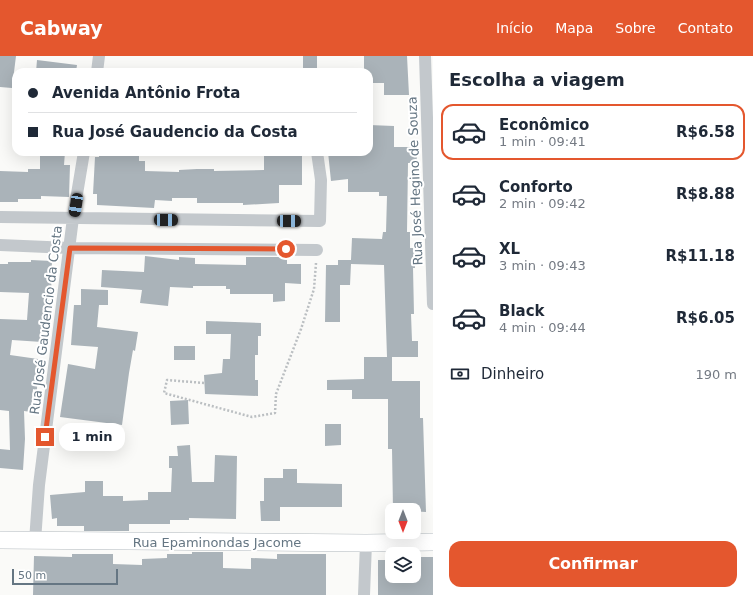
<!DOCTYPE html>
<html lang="pt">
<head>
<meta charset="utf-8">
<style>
  body { margin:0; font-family:"DejaVu Sans",sans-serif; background:#f2f2f3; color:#1f2937; height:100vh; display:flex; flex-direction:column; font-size:15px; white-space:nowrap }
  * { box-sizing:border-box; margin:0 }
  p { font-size:13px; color:#747a83 }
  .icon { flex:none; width:22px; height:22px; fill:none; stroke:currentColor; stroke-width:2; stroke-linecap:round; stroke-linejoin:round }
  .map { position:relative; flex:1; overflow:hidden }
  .sheet { display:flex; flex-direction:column; background:#fff; width:320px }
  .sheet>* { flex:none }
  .hud { position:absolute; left:12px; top:12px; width:361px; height:88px; border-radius:12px; box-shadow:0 4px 16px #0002; display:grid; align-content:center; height:88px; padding:0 16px; background:#fff }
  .needle { width:26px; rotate:180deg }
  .buttons { position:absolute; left:385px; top:447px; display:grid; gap:8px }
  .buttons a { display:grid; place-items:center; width:36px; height:36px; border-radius:8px; background:#fff; box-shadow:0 4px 16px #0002; font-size:20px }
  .scale { position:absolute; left:12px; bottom:10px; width:106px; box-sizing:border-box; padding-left:4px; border:2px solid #657683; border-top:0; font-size:11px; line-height:14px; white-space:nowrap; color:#657683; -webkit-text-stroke:3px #fff; paint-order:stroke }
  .end { position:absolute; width:18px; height:18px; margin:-9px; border:5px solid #e4572e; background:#fff; box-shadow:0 0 0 2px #fff }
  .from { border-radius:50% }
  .bubble { position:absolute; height:28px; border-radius:12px; background:#fff; box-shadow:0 4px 16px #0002; font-size:13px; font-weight:800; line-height:28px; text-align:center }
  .car { position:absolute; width:12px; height:24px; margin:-12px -6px; border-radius:5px; box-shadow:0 0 3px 1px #0007; background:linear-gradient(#222 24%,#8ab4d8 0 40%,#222 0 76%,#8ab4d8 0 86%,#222 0) }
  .hud b { display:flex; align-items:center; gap:14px; height:38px; font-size:15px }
  .hud b+b { border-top:1px solid #e0e1e3 }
  .hud i { width:10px; height:10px; background:#1f2937 }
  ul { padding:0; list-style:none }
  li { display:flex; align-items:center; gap:12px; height:56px; margin:0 8px 6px; padding:0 8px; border:2px solid transparent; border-radius:12px }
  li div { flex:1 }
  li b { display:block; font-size:15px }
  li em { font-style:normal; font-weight:800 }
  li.on { border-color:#e4572e }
  li>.icon { width:36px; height:36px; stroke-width:1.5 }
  h2 { padding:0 16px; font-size:18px; line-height:48px }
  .pay { display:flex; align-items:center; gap:10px; height:44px; padding:0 16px; font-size:15px }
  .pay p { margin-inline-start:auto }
  .button { display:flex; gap:8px; margin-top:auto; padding:8px 16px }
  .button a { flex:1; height:46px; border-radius:12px; background:#e4572e; color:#fff; font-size:16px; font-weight:800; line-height:46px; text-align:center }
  header { display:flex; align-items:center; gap:24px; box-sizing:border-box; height:56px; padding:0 20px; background:#e4572e; color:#fff }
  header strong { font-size:19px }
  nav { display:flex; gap:22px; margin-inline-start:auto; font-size:14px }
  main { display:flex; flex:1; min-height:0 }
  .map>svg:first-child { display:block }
  .building { fill:#aab3b9 }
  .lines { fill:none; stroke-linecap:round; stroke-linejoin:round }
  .secondary-casing { stroke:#b3babf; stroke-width:18 }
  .path { stroke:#bbbfc2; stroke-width:2.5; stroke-dasharray:2 2; stroke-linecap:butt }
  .street { stroke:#c3c8cc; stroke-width:12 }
  .secondary { stroke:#fff; stroke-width:17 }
  .route { stroke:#e4572e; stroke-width:5 }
  .labels { text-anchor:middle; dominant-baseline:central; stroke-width:4; stroke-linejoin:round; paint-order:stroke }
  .street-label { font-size:13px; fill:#657683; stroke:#fff }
</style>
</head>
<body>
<header>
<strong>Cabway</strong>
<nav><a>Início</a><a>Mapa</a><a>Sobre</a><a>Contato</a></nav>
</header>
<main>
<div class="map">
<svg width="433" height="539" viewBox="0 0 433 539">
  <rect width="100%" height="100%" fill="#fafaf8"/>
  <!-- building -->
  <path class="building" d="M0 0H16L12 32 0 31Z
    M303 0H317V16H303Z
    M364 0H407L409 39H384V27H369V16H364Z
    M37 4 77 9 76 16H36Z
    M369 69 394 70V91H416L417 107H408L407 176H410V192H415V212H413L414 258H411L412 285H418V301H387L384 209 351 208 350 229H340V266H325L326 209H338V204H351L352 182 382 183 383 176H386L387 140H379V136H348V123L331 125 328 96H369Z
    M40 96H65L64 109H70L69 141 41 140V143H18V146H0V115L28 116V113H40Z
    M99 96H139V105H145V115L179 116V114L197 113H214V115L264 114V96H275V100H302V129H279V147L243 149V147H197V142H172V145L155 144 154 152 97 149V138H93L95 101H99Z
    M145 200 179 204V201L195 202V208L246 209V201H287V208H301V228L285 227V245L273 246V238H230V233H226V230H193V232L170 231 168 250 140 247 142 234 101 231 102 214 144 216Z
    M31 204 52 205 51 241H49L47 263H43L42 286 12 284 10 299 38 303 37 334 33 333 31 356 24 355 25 383 23 414 0 412V393L10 394 9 355 0 354V263L27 264 29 237 0 236V208H8V206H31Z
    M81 233 108 234V249H99L97 271 138 276 135 295 133 294 129 317 122 369 60 361 68 308 95 313 98 291 71 289 74 249H81Z
    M206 265 261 267V280H258V299H255V324H258V340L205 338 204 319 222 317 223 303H230L231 278H206Z
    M174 290H195V304H174Z
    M364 301H392V325H420V362H423L426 456 393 454 392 393H388V343H352V334H327V324L364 323Z
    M188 344 189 368 171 369 170 345Z
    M325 368H341V389L325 390Z
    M190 389 192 426H214L215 399 237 400 236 463 189 462V464H170V468H129V475H84V470H57V462L52 463 50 439 85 436V425H103V440H123V445L148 444V436H171L172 412H169V400H178L177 390Z
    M283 413H297V427L342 428V451H280V465H261L260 445H264V422H283Z
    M192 496H223V512L251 513V502L277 503V498H326V539H33L34 500 72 501V498H113V508L142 509V503L167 502V498H192Z
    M414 501H433V539H378V504H392V520H414Z"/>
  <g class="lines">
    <!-- secondary casing -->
    <g class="secondary-casing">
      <path id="secondary" d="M0 484 366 487 433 486"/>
    </g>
    <!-- path -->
    <path class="path" d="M204 327 167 324 164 337 252 361 275 357 276 338 301 273 314 233 316 207"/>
    <!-- street -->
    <path class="street" d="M425 0 433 248
      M97 16 99 0
      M0 161 320 165 321 124 317 96
      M0 189 70 192 317 194
      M35 485 39 429 73 162 84 96
      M364 539 366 487"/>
    <!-- secondary -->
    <use href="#secondary" class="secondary"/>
  </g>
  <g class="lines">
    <!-- route -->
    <path class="route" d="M45 381 70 192 286 193"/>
  </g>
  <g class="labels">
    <!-- street labels -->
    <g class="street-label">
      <text transform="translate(415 125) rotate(-92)">Rua José Hegino de Souza</text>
      <text transform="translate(46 264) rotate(-83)">Rua José Gaudencio da Costa</text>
      <text x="217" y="486">Rua Epaminondas Jacome</text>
    </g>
  </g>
</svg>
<div class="buttons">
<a><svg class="needle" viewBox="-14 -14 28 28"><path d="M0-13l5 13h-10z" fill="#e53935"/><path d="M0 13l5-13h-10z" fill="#747a83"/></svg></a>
<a><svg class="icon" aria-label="layers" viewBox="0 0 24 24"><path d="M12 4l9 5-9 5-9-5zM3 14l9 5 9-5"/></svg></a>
</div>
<div class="scale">50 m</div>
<i class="end from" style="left:286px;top:193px"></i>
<i class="end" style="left:45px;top:381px"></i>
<div class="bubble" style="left:59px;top:367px;width:66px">1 min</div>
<i class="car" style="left:76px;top:149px;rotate:189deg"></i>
<i class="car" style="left:166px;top:164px;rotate:91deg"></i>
<i class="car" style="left:289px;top:165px;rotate:91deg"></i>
<div class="hud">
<b><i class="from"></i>Avenida Antônio Frota</b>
<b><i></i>Rua José Gaudencio da Costa</b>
</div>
</div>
<section class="sheet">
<h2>Escolha a viagem</h2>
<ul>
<li class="on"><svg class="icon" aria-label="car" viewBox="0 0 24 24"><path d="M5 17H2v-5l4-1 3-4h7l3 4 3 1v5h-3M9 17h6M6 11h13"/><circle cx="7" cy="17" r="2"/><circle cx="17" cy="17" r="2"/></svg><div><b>Econômico</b><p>1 min · 09:41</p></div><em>R$6.58</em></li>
<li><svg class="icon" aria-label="car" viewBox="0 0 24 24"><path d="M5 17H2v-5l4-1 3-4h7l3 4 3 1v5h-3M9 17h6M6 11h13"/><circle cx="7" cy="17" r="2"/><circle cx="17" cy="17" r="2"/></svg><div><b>Conforto</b><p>2 min · 09:42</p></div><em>R$8.88</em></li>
<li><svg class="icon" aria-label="car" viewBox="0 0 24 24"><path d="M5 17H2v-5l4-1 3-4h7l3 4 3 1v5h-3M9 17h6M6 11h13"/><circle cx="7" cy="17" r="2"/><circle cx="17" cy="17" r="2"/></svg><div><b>XL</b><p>3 min · 09:43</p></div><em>R$11.18</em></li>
<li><svg class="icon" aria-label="car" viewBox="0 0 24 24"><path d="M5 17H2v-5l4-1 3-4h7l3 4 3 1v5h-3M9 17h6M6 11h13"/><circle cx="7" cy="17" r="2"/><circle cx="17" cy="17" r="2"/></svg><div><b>Black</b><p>4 min · 09:44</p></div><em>R$6.05</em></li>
</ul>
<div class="pay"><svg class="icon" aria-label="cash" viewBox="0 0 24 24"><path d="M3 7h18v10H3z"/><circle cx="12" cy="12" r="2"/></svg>Dinheiro<p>190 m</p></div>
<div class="button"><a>Confirmar</a></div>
</section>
</main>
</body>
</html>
